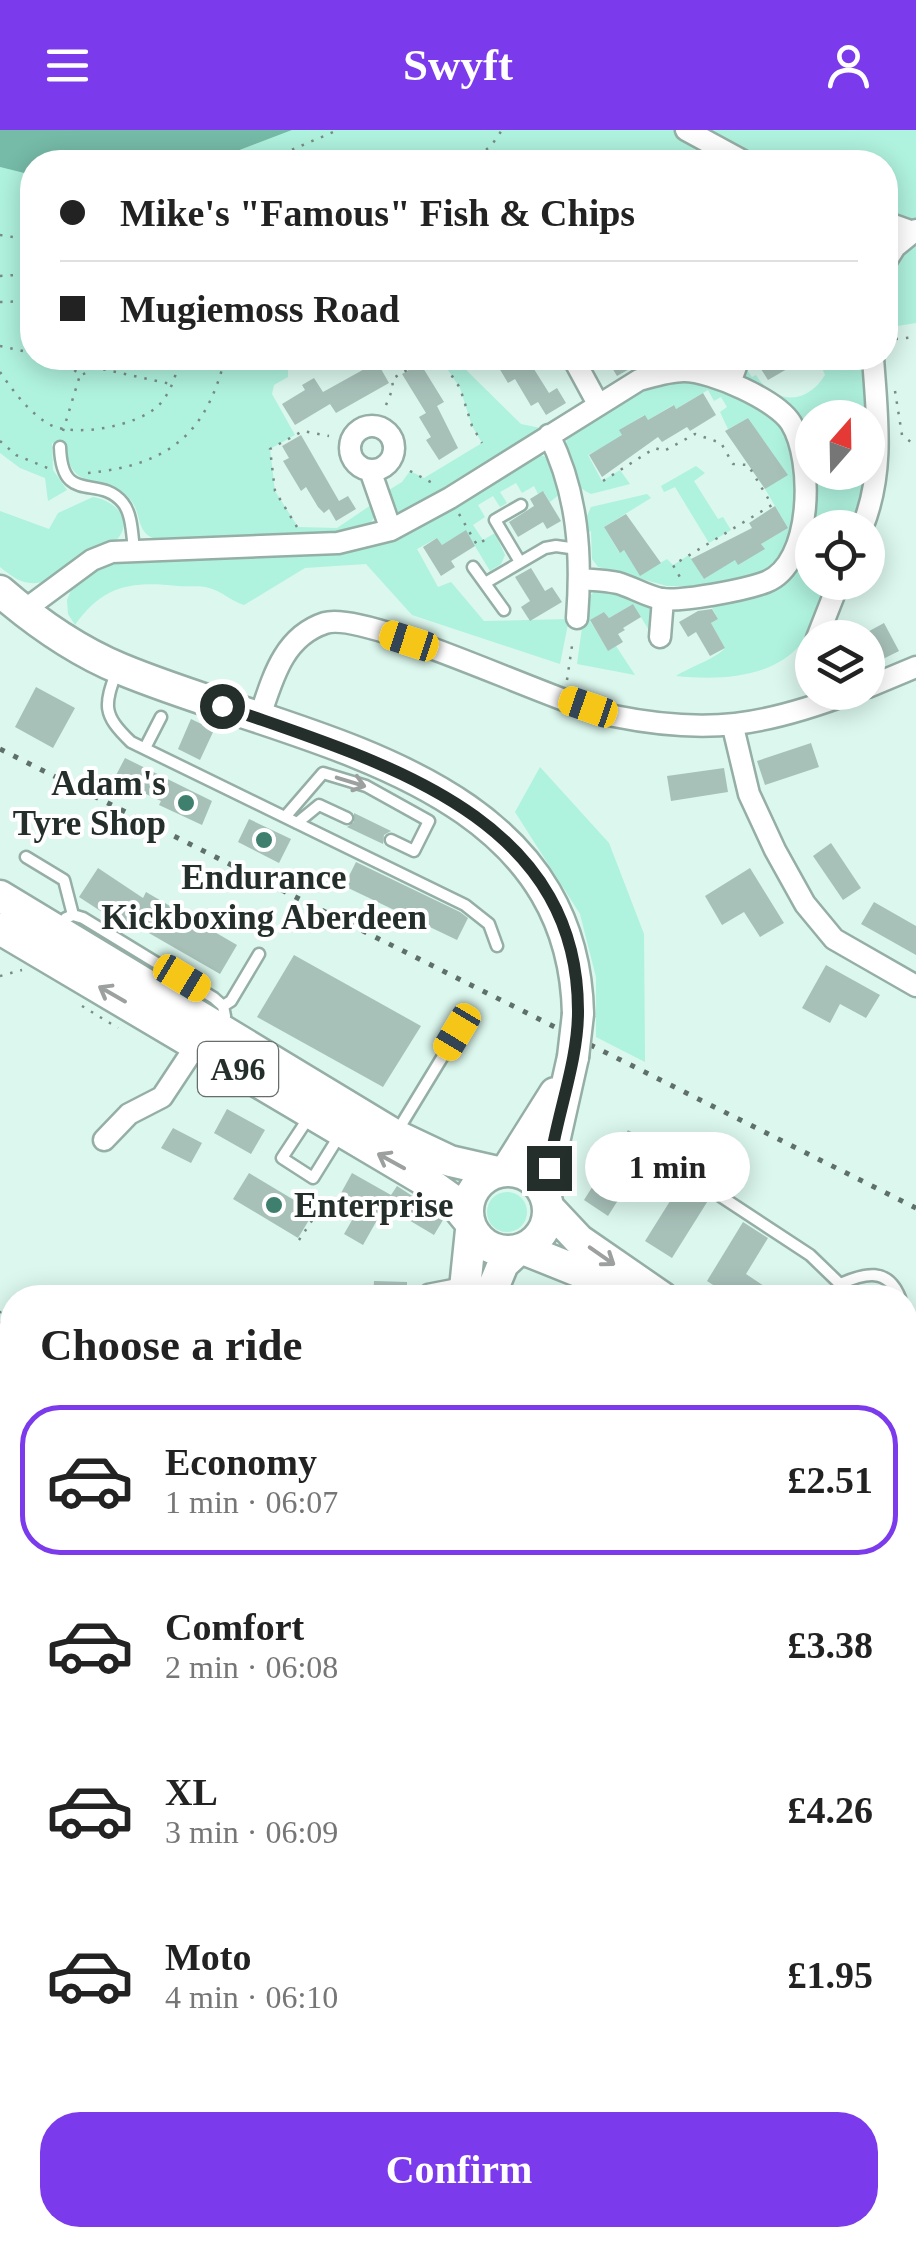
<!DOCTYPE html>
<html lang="en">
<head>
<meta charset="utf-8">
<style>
  body { margin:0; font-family:"Times New Roman",serif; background:#f6f6f6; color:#222; height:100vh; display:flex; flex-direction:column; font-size:38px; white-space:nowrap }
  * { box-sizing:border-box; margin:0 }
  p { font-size:32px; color:#767676 }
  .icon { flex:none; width:55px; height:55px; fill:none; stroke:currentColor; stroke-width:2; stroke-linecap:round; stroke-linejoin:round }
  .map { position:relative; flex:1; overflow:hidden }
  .panel { position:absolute; left:0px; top:1155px; width:918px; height:962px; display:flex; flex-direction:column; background:#fff; border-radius:40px 40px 0 0; box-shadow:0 5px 25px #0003 }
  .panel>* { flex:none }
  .hud { position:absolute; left:20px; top:20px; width:878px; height:220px; border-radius:40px; box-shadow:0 5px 25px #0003; display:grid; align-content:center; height:220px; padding:0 40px; background:#fff }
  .needle { width:65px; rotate:20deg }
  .fabs { position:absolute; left:795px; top:270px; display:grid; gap:20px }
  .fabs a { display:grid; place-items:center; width:90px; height:90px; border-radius:50%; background:#fff; box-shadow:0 5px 25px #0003; font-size:50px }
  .end { position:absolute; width:45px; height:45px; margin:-22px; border:12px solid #242e2b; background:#fff; box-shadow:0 0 0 5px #fff }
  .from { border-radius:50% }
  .bubble { position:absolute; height:70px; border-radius:35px; background:#fff; box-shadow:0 5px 25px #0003; font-size:32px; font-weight:800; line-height:70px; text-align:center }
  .car { position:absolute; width:30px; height:60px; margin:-30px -15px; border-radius:12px; box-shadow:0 0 8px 2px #0007; background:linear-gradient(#f5c518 24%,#345 0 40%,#f5c518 0 76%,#345 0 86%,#f5c518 0) }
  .hud b { display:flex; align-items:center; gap:35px; height:95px; font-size:38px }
  .hud b+b { border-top:2px solid #e0e0e0 }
  .hud i { width:25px; height:25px; background:#222 }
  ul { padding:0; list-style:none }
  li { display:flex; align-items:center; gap:30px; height:150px; margin:0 20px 15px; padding:0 20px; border:5px solid transparent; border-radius:40px }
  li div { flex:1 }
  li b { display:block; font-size:38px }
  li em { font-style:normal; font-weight:800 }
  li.on { border-color:#7c3aed }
  li>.icon { width:90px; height:90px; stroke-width:1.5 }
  h2 { padding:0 40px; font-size:45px; line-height:120px }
  .button { display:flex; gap:20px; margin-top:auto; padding:20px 40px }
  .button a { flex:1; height:115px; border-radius:40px; background:#7c3aed; color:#fff; font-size:40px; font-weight:800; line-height:115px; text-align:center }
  header { display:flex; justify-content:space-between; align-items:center; height:130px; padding:0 40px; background:#7c3aed; color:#fff; font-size:45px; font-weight:800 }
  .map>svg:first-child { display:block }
  .green { fill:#aff2de; fill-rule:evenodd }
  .water { fill:#75bba7 }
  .building { fill:#a7c1b9 }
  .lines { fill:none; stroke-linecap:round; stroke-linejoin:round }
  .service-casing { stroke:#95aea6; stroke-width:15 }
  .minor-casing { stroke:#95aea6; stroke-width:25 }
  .tertiary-casing { stroke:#95aea6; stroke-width:30 }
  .primary-casing { stroke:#95aea6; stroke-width:35 }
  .path { stroke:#798b86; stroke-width:2.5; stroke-dasharray:2.5 8; stroke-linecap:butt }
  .service { stroke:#fff; stroke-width:10 }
  .minor { stroke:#fff; stroke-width:20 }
  .tertiary { stroke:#fff; stroke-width:25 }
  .primary { stroke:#fff; stroke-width:30 }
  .rail { stroke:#5f6f6a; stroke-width:5; stroke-dasharray:5 10; stroke-linecap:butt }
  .primary-bridge-casing { stroke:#95aea6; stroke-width:35; stroke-linecap:butt }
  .primary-bridge { stroke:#fff; stroke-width:30 }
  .oneway { stroke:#9ca1a0 }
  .route { stroke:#242e2b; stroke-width:12 }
  .poi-dot { fill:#3e7f6e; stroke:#fff; stroke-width:4 }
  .labels { text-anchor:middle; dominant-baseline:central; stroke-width:8; stroke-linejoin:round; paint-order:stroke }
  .shield { fill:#fff; stroke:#666d6b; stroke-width:2.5 }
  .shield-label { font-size:32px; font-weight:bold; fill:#242e2b }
  .poi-label { font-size:35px; font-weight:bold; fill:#242e2b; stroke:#fff; text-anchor:end }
</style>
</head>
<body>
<header><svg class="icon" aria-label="menu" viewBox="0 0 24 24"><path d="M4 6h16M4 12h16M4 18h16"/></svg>Swyft<svg class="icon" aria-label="person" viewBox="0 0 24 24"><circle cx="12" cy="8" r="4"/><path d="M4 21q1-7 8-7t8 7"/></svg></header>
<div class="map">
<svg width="916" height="2116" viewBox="0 0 916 2116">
  <rect width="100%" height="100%" fill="#dbf7ee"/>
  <!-- green -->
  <path class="green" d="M292 0H916V193L885 198V32H185L237 21Z
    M0 37 32 45V228H320L288 240V247L274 255 272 264 295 305 270 319 275 361 298 397 337 398 371 375 375 385C368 402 354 402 338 405L159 410C133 404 144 382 128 367 100 341 72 365 65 316L52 313 53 340 67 360 48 371 45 348 20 338 0 323Z
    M440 228H454L521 294 540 298 526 308 527 311 409 382H399L389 376 384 363 402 352 410 341 424 348 482 313 472 296 460 258Z
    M818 228H866L871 336 855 397 812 398V452L832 453C823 473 816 498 800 515 770 549 718 550 676 546 690 537 717 528 725 518L711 493 718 489 710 474 790 445 809 320 749 255 743 245 744 236 752 247 756 245C774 274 806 276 825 245ZM812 288H868V342H812Z
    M683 249C711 255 754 268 776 287 812 319 808 422 762 445 739 457 712 454 688 460L685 456H667L598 437 592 429 591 401 586 403 584 393 591 377 647 364 651 368 604 397 619 422 624 420 640 445 667 429 673 435 689 425 704 449 735 429 764 418 761 414 788 398 765 359 787 344 748 288 728 299 720 282 727 277 721 267 714 271 708 260 676 279 673 275 648 290 644 285 620 300 623 306 588 325 602 351 620 340 630 354 591 364C570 356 560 323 569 303L644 257Z
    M541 325 550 329 560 364 550 372 544 362 538 364 534 356 522 363 516 353 500 362 507 373 500 377 493 366 478 375 485 387 473 395 483 410 495 403 505 425 501 434 490 441 466 401 442 415 437 408 417 419 438 457 451 452 484 491 569 489 560 534 412 485 366 434 305 438 244 475C231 471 220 460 209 458 200 455 188 457 178 456 132 451 103 455 75 495L68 484 67 470 74 453 114 430 339 420Z
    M696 336 705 343 694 351 718 389 723 387 731 400 709 413 675 357 664 362 661 356Z
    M93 367C118 371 137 394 112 414L45 456 43 452C24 456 15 449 0 437V381L49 399 58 383Z
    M599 458H610L651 476 655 484 653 500 650 502 633 474 609 488 604 482 590 491 608 520 616 516 635 545 577 534 586 469Z
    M540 637 609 713 644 804 645 932 596 907V847L580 784 515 682Z
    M487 1082a20 20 0 1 1 40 0a20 20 0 1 1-40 0Z
    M12 1429V1617L0 1616V1434Z
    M905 1629 916 1634V1726L905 1721Z
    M0 1869H12V2013H0Z
    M908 2061 916 2066V2116H841L838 2105H905V2062Z"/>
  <!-- water -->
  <path class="water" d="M0 0H292L237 21 185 32H32V45L0 37Z"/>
  <!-- building -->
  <path class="building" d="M493 228H527L549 263 557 258 566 273 546 285 538 272 531 276 515 249 508 253Z
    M606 228H649L617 246Z
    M754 228H806L768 250Z
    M377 232 389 253 336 283 330 274 295 295 282 274 305 260 302 255 314 248 323 262Z
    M420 233 444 272 437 276 458 318 439 330 426 310 431 307 419 287 426 283 402 244Z
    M703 263 716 285 690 301 687 297 662 312 658 307 602 347 589 325 622 305 619 300 645 285 648 290 674 275 676 279Z
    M748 288 788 345 765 359 725 301Z
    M301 305 339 371 348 366 356 379 336 391 329 379 324 383 318 377 306 357 301 361 283 331 289 328 282 316Z
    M543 361 561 391 547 399 543 392 518 407 509 392 534 376 530 369Z
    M775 376 788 398 761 414 765 419 738 435 735 430 704 449 691 429 752 398 749 393Z
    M626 384 661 433 640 446 624 420 620 423 604 397Z
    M466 400 475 416 451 431 455 437 441 446 423 417 437 408 442 415Z
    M531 438 545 461 552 457 562 472 530 491 521 477 530 471 515 447Z
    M633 474 641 487 623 498 625 500 618 504 623 512 608 521 590 490 604 482 609 488Z
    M712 479 718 489 711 493 725 518 710 526 696 502 688 507 679 492 698 481Z
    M884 493 899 521 877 532 868 515V508L862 505Z
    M36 557 75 578 53 618 15 597Z
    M191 589 214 600 200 630 178 619Z
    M811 613 819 637 765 655 757 631Z
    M125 628 212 671 202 695 159 675 161 671 114 649Z
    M724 638 728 662 671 671 667 646Z
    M354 683 391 701 384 705 383 714 347 697 354 692Z
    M249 689 291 709 279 733 238 712Z
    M831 713 861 758 843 770 813 726Z
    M356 732 460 782 468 788 457 810 344 756Z
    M98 738 143 768 146 762 237 815 220 844 128 791 125 797 79 767Z
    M750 738 784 793 760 807 744 782 722 795 705 766Z
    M874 772 916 796V825L861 794Z
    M294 825 421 896 383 957 257 887Z
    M826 835 880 865 866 888 840 874 830 893 802 878Z
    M227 979 265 1000 251 1024 214 1003Z
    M173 998 202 1013 191 1033 161 1018Z
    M628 1000 653 1015 608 1086 584 1070Z
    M249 1043 314 1082 298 1108 233 1069Z
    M352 1043 391 1065 397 1056 437 1082 443 1090 434 1105 385 1076 363 1115 344 1104 355 1085 335 1074Z
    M682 1052 709 1069 672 1128 645 1111Z
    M743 1092 768 1108 746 1144 782 1168H733L707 1151Z
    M374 1151 407 1152V1168H373Z
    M0 2035H12V2094L0 2093Z"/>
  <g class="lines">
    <!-- service casing -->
    <g class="service-casing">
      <path id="service" d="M60 317C62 377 99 343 123 373 132 384 132 405 134 419
        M520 432 495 390 521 375
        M473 437 504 480
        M485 453 545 418 556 416 577 419
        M117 540C104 576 102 584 131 612L465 775 489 794 497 816
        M145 618 161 587
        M285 687 323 643 366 656 429 691 414 721 391 710
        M297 693 319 675 347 688
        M26 727 64 750 73 785
        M61 796 66 788 73 785 83 788 214 868 223 876 225 886 221 894
        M223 876 231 871 259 824
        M309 987 282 1028 313 1048 341 1003
        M398 1000 457 903
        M661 1027 810 1125 840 1154 843 1168
        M840 1154C865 1143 888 1137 900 1168
        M427 1168V1160L463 1153
        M905 1277 916 1284
        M92 2107 93 2116"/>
    </g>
    <!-- minor casing -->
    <g class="minor-casing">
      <path id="minor" d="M686 0 745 32
        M885 92 913 102
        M885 133 895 117 916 100
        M573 228 598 274
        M730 253 739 228
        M350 318a22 22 0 1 1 44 0a22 22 0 1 1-44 0Z
        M549 305C578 363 582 425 577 488
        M370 340 391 400
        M862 398C885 342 877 286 873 228
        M23 481 92 430 112 422 338 413 391 400 450 368 639 250C654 246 669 241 684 241 711 241 777 270 791 293 814 330 813 434 766 452 745 460 682 472 661 469 646 466 632 457 618 453 605 450 592 450 580 449
        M660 507 663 469
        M817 508 839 452
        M868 557 916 537
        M259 589C272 551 282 507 325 493 366 480 556 574 614 586 708 605 764 596 853 562
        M733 597 749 664 775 720 805 774 834 809 916 856
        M104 1010 129 984 162 967 197 914
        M0 1628H12
        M905 1721 916 1726
        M0 1838H12
        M221 2105V2116
        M649 2105 651 2116
        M741 2105 744 2116
        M474 2116V2105"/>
    </g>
    <!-- tertiary casing -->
    <g class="tertiary-casing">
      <path id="tertiary" d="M0 1405 12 1398
        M905 1629 916 1634
        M905 1942 916 1949"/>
    </g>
    <!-- primary casing -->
    <g class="primary-casing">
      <path id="primary" d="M0 461C37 493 75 520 121 539 296 612 573 642 578 884
        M0 766 395 1005 450 1031 498 1042
        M0 799 429 1053 450 1068 468 1090
        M468 1081a40 40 0 1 1 80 0a40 40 0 1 1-80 0Z
        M506 1041 555 963
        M543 1061 573 927
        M548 1077 579 1110 663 1168
        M523 1119 578 1141 622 1168
        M464 1168 471 1100
        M489 1168 503 1134 517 1121
        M0 1234 12 1263
        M905 1322 916 1329
        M0 1324 12 1349
        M905 1353 916 1359
        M680 2105 682 2116
        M707 2105 709 2116"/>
    </g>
    <!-- path -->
    <path class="path" d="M263 32 338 0
      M469 32 491 16 502 0
      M0 105 32 110
      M0 146 32 144
      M0 172 32 171
      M885 210 916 207
      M0 216 32 223
      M50 228 72 232V238L80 245 90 242 93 233 90 228
      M440 228 460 258 472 296 482 313
      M93 237 171 254
      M0 242C13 261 28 281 47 293 72 309 137 296 158 276 171 263 176 245 180 228
      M895 261 902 305 916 316
      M386 275 393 258 392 249 427 228
      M63 301 80 245
      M0 311 16 325 50 339
      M410 341 436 355
      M88 343C168 335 206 305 225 228
      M603 351 655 318 664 321 695 304 721 313 733 334 748 335 772 375 673 435 681 449
      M459 384 477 415 491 406
      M297 397 275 361 270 319 303 301 329 306
      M567 550 573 509
      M0 846 22 840
      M82 876 118 898
      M299 1110 313 1089
      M684 1161 694 1168
      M0 1181 4 1209
      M0 1652 12 1653
      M889 2116 890 2105"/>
    <!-- service -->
    <use href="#service" class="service"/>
    <!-- minor -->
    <use href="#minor" class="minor"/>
    <!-- tertiary -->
    <use href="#tertiary" class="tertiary"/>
    <!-- primary -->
    <use href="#primary" class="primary"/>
    <!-- rail -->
    <path class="rail" d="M0 619 916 1078"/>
    <!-- primary-bridge casing -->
    <g class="primary-bridge-casing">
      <path id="primary-bridge" d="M573 927 578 884"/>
    </g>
    <!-- primary-bridge -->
    <use href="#primary-bridge" class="primary-bridge"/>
  </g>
  <!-- one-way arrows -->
  <defs><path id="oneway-shaft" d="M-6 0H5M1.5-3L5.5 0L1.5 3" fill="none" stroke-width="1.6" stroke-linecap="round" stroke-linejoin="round" transform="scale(2.5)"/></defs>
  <g class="oneway">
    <use href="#oneway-shaft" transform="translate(351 652) rotate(17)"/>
    <use href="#oneway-shaft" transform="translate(112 864) rotate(-150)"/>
    <use href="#oneway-shaft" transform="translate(391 1031) rotate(-151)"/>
    <use href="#oneway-shaft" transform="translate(602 1126) rotate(35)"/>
  </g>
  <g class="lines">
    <!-- route -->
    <path class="route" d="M222 576C373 630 579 682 578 882 578 932 556 987 549 1038"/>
  </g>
  <!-- markers -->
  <g class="poi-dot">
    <circle cx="186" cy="673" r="10"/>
    <circle cx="264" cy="710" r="10"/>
    <circle cx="274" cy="1075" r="10"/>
  </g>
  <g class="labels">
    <!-- shield labels -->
    <rect class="shield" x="198" y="912" width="80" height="54" rx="8"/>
    <g class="shield-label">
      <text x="238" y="939">A96</text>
    </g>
    <!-- poi labels -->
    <g class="poi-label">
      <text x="166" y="653">Adam's<tspan x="166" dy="40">Tyre Shop</tspan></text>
      <text x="264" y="747" text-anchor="middle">Endurance<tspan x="264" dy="40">Kickboxing Aberdeen</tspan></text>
      <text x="294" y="1075" text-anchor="start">Enterprise</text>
    </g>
  </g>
</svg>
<div class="fabs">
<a><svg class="needle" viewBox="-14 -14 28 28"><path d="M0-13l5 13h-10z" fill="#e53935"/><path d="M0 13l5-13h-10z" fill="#767676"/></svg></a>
<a><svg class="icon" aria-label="locate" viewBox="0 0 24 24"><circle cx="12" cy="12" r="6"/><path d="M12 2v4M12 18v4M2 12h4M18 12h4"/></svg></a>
<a><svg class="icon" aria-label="layers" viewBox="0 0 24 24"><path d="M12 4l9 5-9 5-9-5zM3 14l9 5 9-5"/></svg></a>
</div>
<i class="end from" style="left:222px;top:576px"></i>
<i class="end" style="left:549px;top:1038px"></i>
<div class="bubble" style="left:585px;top:1002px;width:165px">1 min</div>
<i class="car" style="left:409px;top:511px;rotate:288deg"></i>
<i class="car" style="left:588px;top:577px;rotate:289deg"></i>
<i class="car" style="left:182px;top:848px;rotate:121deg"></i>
<i class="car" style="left:457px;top:902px;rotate:211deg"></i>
<div class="hud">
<b><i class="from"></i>Mike's &quot;Famous&quot; Fish &amp; Chips</b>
<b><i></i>Mugiemoss Road</b>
</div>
<section class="panel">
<h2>Choose a ride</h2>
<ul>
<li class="on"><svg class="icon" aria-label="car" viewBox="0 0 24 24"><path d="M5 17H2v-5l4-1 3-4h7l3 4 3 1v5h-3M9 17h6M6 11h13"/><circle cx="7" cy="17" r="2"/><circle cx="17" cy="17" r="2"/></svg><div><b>Economy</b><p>1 min · 06:07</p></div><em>£2.51</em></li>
<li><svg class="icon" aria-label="car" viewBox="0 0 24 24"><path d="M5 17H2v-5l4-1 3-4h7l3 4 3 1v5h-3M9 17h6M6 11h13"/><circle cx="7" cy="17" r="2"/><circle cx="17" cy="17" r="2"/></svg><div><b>Comfort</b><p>2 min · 06:08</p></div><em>£3.38</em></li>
<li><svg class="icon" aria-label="car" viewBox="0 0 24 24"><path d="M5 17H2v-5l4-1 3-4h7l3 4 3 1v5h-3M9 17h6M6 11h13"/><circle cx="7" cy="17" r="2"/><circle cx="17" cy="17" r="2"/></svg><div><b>XL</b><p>3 min · 06:09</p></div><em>£4.26</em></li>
<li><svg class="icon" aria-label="car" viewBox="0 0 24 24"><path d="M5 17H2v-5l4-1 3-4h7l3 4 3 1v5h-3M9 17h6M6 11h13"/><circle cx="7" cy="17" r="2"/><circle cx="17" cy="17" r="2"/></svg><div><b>Moto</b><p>4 min · 06:10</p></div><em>£1.95</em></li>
</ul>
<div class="button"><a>Confirm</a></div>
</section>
</div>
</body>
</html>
